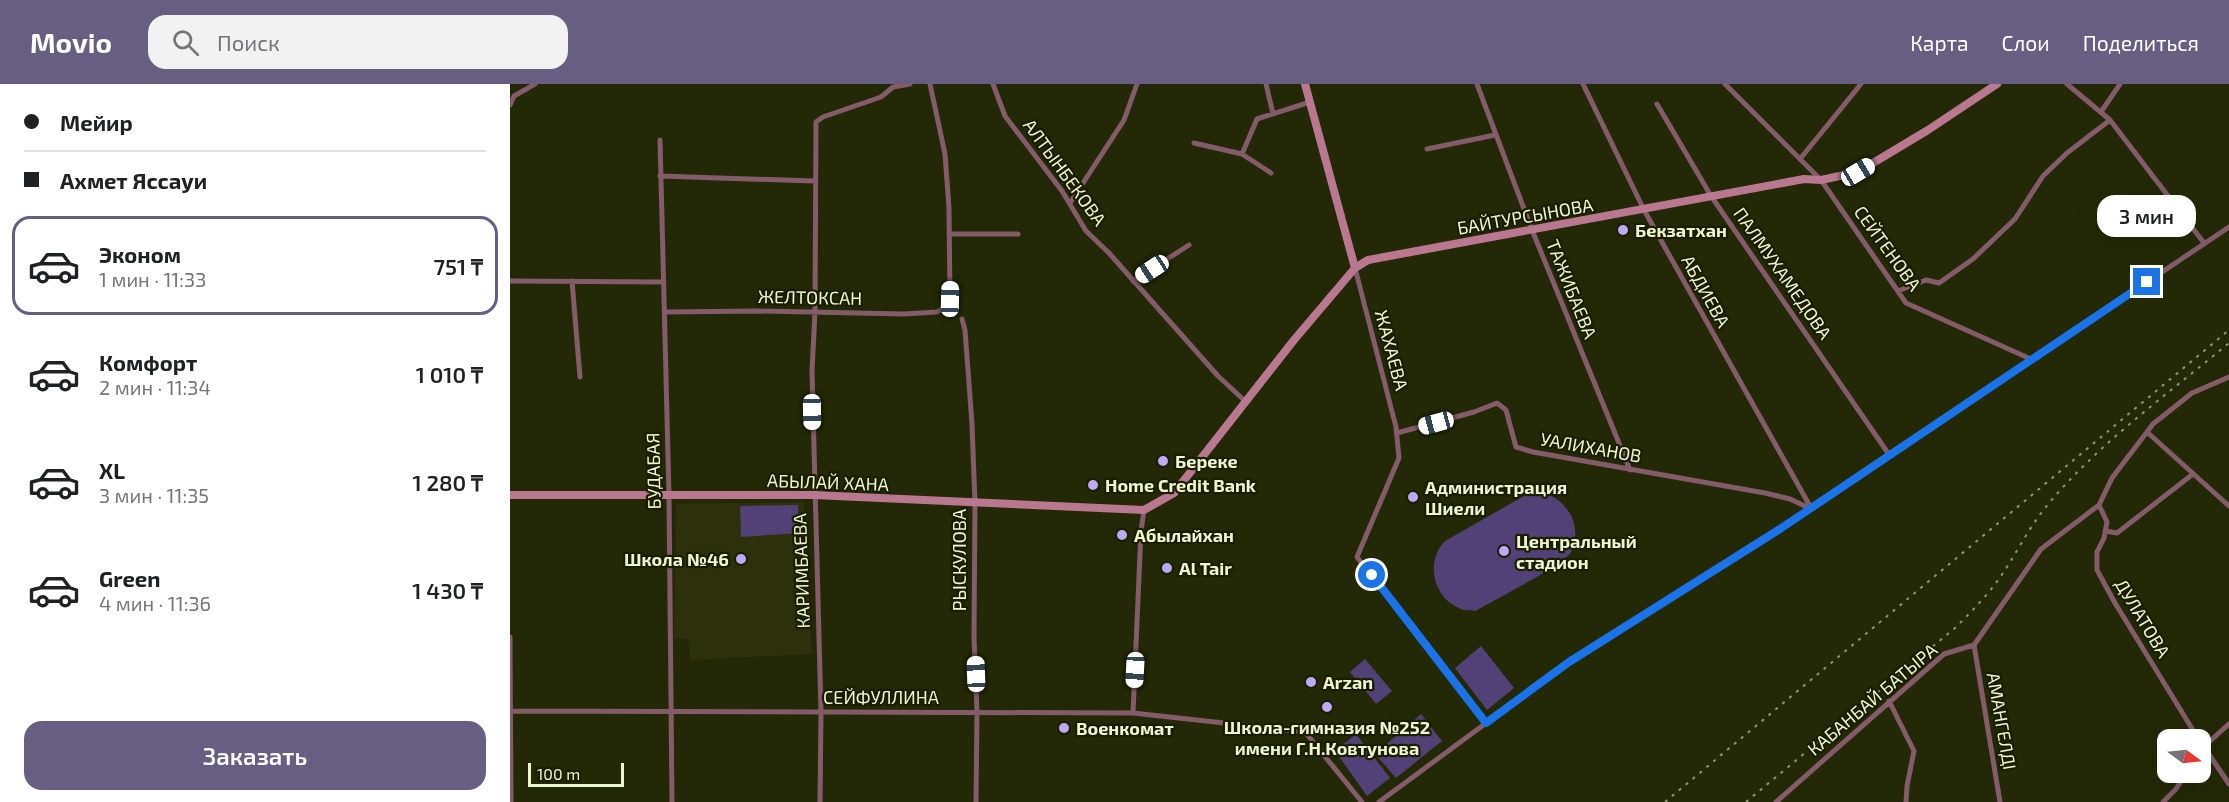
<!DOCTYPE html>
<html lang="ru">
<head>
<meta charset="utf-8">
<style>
  body { margin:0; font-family:"Exo 2",sans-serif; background:#f2f2f2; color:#202124; height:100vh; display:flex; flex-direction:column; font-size:22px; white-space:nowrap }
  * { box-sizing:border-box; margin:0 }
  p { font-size:20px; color:#757577 }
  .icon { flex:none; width:33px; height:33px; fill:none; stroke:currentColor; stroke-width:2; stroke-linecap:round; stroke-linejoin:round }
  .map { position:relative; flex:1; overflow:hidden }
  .side { display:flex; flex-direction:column; background:#fff; width:510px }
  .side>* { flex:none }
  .top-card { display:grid; align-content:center; height:132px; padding:0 24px; background:#fff }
  .needle { width:39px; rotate:105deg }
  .fabs { position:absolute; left:1647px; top:645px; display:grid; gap:12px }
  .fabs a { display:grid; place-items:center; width:54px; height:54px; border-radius:12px; background:#fff; box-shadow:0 6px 24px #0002; font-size:30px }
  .scale { position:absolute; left:18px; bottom:15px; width:96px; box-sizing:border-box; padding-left:6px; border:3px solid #eef5d4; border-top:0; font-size:16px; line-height:21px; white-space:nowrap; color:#eef5d4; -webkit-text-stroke:4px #1a1e00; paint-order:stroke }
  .end { position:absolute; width:27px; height:27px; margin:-14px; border:8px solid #1a73e8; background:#fff; box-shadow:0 0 0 3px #fff }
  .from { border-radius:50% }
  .bubble { position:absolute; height:42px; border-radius:18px; background:#fff; box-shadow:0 6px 24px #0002; font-size:20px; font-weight:600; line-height:42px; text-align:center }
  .car { position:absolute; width:18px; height:36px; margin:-18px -9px; border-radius:8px; box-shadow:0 0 4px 2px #0007; background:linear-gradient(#fff 24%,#345 0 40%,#fff 0 76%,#345 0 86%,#fff 0) }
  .top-card b { display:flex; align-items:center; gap:21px; height:57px; font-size:22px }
  .top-card b+b { border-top:2px solid #e0e0e0 }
  .top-card i { width:15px; height:15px; background:#202124 }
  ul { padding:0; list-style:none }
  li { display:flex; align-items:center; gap:18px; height:99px; margin:0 12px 9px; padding:0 12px; border:3px solid transparent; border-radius:18px }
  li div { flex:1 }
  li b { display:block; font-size:22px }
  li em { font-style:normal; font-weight:600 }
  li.selected { border-color:#675e82 }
  li>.icon { width:54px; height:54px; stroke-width:1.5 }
  .action { display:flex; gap:12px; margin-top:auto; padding:12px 24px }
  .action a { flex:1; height:69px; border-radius:18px; background:#675e82; color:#fff; font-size:24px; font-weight:600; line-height:69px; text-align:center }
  header { display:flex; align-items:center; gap:36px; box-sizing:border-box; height:84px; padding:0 30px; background:#675e82; color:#fff }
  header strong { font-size:28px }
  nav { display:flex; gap:33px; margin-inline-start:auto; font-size:21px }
  .search { width:420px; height:54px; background:#f2f2f2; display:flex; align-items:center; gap:15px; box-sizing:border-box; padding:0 21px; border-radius:18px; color:#757577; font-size:22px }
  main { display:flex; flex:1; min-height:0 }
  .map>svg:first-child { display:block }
  .built { fill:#2c310b }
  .green { fill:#524177 }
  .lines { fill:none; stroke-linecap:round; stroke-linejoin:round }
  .street { stroke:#835b69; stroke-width:5 }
  .secondary { stroke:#b97890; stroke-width:8 }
  .rail { stroke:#919776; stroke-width:2; stroke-dasharray:3 6; stroke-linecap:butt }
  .route { stroke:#1a73e8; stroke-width:8 }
  .poi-dot { fill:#bea9f5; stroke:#1a1e00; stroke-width:2 }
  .labels { text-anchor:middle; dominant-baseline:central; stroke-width:4.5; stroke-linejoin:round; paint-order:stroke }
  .street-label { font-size:18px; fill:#eef5d4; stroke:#1a1e00 }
  .poi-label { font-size:18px; font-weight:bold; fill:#eef5d4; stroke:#1a1e00; text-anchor:start }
</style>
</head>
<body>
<header>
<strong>Movio</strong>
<div class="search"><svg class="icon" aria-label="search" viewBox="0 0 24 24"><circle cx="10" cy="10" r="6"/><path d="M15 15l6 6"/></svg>Поиск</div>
<nav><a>Карта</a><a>Слои</a><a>Поделиться</a></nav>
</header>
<main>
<section class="side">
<div class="top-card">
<b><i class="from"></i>Мейир</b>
<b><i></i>Ахмет Яссауи</b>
</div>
<ul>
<li class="selected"><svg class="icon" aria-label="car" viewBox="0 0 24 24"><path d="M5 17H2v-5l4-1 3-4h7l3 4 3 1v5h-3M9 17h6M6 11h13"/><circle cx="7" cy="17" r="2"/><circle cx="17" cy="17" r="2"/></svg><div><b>Эконом</b><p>1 мин · 11:33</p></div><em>751 ₸</em></li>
<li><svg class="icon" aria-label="car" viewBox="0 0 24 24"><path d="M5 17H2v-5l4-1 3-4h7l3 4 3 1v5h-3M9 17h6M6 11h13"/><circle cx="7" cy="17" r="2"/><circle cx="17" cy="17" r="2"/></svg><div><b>Комфорт</b><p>2 мин · 11:34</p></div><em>1 010 ₸</em></li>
<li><svg class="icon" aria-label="car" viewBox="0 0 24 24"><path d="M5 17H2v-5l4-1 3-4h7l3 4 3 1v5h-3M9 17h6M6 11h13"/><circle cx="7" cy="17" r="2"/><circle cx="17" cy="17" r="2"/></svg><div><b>XL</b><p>3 мин · 11:35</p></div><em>1 280 ₸</em></li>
<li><svg class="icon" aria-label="car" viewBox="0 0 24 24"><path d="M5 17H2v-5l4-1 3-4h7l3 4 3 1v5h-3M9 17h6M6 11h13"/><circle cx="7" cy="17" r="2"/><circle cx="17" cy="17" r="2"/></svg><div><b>Green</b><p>4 мин · 11:36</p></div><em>1 430 ₸</em></li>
</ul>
<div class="action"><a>Заказать</a></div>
</section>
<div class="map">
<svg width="1719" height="718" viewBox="0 0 1719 718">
  <rect width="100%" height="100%" fill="#232806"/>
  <!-- built -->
  <path class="built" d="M294 418 302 570 180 576 179 555 164 554 166 420Z"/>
  <!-- green -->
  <path class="green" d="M1021 408C1039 408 1049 414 1059 428 1066 437 1068 459 1061 468 1052 482 984 516 966 527 962 526 955 527 951 525 923 515 915 477 935 457Z
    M288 421 289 449 231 453 230 422Z
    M971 562 1004 604 977 626 945 584Z
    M855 575 882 607 866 620 840 588Z
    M911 630 932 657 886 694 865 670Z
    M846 650 880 694 857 712 825 667Z"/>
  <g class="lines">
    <!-- street -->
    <path class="street" d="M483 0 495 32 552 107 576 147 599 169 708 292 736 318
      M756 0 763 30
      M967 0 1022 146 1120 386
      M1073 0 1134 126 1301 424
      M1215 0 1311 96 1396 219 1523 276
      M1557 0 1600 36 1694 159
      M1147 20 1201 112 1380 372
      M0 21 4 12 25 0
      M1591 28 1610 0
      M150 56 159 411 162 718
      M684 59 732 70
      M917 65 985 51
      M1290 75 1351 0
      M761 89 732 70 747 35 800 18
      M150 92 304 97
      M560 119 614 36 627 0
      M439 150H508
      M845 184 886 343 889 374 847 473 976 639
      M0 197 154 198
      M62 197 70 293
      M623 197 679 161
      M1388 207 1416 196 1429 199 1463 175 1505 135 1533 92 1557 69 1600 36
      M155 228 246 227 394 230 427 228 435 223 440 215 439 124 435 70 420 0
      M452 235 455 246 462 340 465 419 464 553 467 628 466 718
      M1637 348 1719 422
      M887 349 964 328 987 319 996 326 1006 363 1023 368 1255 409 1280 415 1299 424
      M1589 421 1597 438 1594 454 1587 468V486L1605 519 1689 656
      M1595 447 1607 449 1683 390
      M0 553 1 718
      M1464 561 1490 718
      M1379 617 1404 667 1397 702 1396 718
      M0 627 623 629 795 648 852 718
      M623 629 631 447 634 426
      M1690 657 1719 700
      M1690 666 1719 640
      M310 718 311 628 302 287 305 228 306 38 313 33 371 13 383 3 400 0
      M869 718 1059 578 1270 445 1719 143
      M1266 718 1434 570 1464 561 1531 465 1589 421 1602 394 1643 340 1682 309 1719 293
      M1653 718 1666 705 1677 688"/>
    <!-- secondary -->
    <path class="secondary" d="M795 0 845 184
      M0 411H304L634 426 664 409 784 256 845 184 858 176 1294 95 1311 96 1348 88 1418 46 1487 0"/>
    <!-- rail -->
    <path class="rail" d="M1155 718 1719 246
      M1236 718 1445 544C1462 527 1479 510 1493 489 1507 468 1519 444 1535 424 1585 362 1658 310 1719 259"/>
  </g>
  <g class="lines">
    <!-- route -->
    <path class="route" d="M862 491 976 639 1059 578 1270 445 1637 198"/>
  </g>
  <!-- markers -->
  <g class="poi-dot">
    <circle cx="1113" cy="146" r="6"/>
    <circle cx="653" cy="377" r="6"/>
    <circle cx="583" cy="401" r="6"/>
    <circle cx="903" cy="413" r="6"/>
    <circle cx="612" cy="451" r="6"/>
    <circle cx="994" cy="467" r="6"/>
    <circle cx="231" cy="475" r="6"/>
    <circle cx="657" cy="484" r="6"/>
    <circle cx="801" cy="598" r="6"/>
    <circle cx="817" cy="623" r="6"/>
    <circle cx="554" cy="644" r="6"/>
  </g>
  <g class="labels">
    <!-- street labels -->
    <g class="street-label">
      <text transform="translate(555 88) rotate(54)">АЛТЫНБЕКОВА</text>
      <text transform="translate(1015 132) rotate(-10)">БАЙТУРСЫНОВА</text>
      <text transform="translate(1378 164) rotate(54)">СЕЙТЕНОВА</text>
      <text transform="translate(1273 189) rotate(55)">ПАЛМУХАМЕДОВА</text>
      <text transform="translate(1062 205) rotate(68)">ТАЖИБАЕВА</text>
      <text transform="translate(1196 207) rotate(61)">АБДИЕВА</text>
      <text transform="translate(300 213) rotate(1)">ЖЕЛТОКСАН</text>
      <text transform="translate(882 266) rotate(75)">ЖАХАЕВА</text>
      <text transform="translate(1081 363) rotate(10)">УАЛИХАНОВ</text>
      <text transform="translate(143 387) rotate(-91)">БУДАБАЯ</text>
      <text transform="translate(318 398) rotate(2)">АБЫЛАЙ ХАНА</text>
      <text transform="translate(449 476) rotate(-90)">РЫСКУЛОВА</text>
      <text transform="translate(291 487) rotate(-92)">КАРИМБАЕВА</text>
      <text transform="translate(1633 534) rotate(59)">ДУЛАТОВА</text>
      <text x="371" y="613">СЕЙФУЛЛИНА</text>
      <text transform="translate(1362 615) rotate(-40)">КАБАНБАЙ БАТЫРА</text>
      <text transform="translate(1492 637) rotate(80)">АМАНГЕЛДІ</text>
    </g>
    <!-- poi labels -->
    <g class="poi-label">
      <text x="1125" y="146">Бекзатхан</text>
      <text x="665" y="377">Береке</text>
      <text x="595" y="401">Home Credit Bank</text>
      <text x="915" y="403">Администрация<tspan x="915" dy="21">Шиели</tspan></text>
      <text x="624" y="451">Абылайхан</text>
      <text x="1006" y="457">Центральный<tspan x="1006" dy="21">стадион</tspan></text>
      <text x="219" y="475" text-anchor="end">Школа №46</text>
      <text x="669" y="484">Al Tair</text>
      <text x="813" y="598">Arzan</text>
      <text x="817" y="643" text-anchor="middle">Школа-гимназия №252<tspan x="817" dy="21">имени Г.Н.Ковтунова</tspan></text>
      <text x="566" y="644">Военкомат</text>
    </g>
  </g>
</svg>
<div class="fabs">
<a><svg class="needle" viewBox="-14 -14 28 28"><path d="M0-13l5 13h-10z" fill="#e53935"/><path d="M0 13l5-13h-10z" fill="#757577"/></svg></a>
</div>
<div class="scale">100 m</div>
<i class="end from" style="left:862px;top:491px"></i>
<i class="end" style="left:1637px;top:198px"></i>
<div class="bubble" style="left:1587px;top:111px;width:99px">3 мин</div>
<i class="car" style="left:1348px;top:88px;rotate:59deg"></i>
<i class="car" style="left:642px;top:185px;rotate:237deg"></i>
<i class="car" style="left:440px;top:215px;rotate:1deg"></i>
<i class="car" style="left:302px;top:328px;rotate:179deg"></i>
<i class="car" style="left:926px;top:339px;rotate:255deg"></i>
<i class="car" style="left:625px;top:586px;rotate:183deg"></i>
<i class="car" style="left:466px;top:590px;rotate:358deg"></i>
</div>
</main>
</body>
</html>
